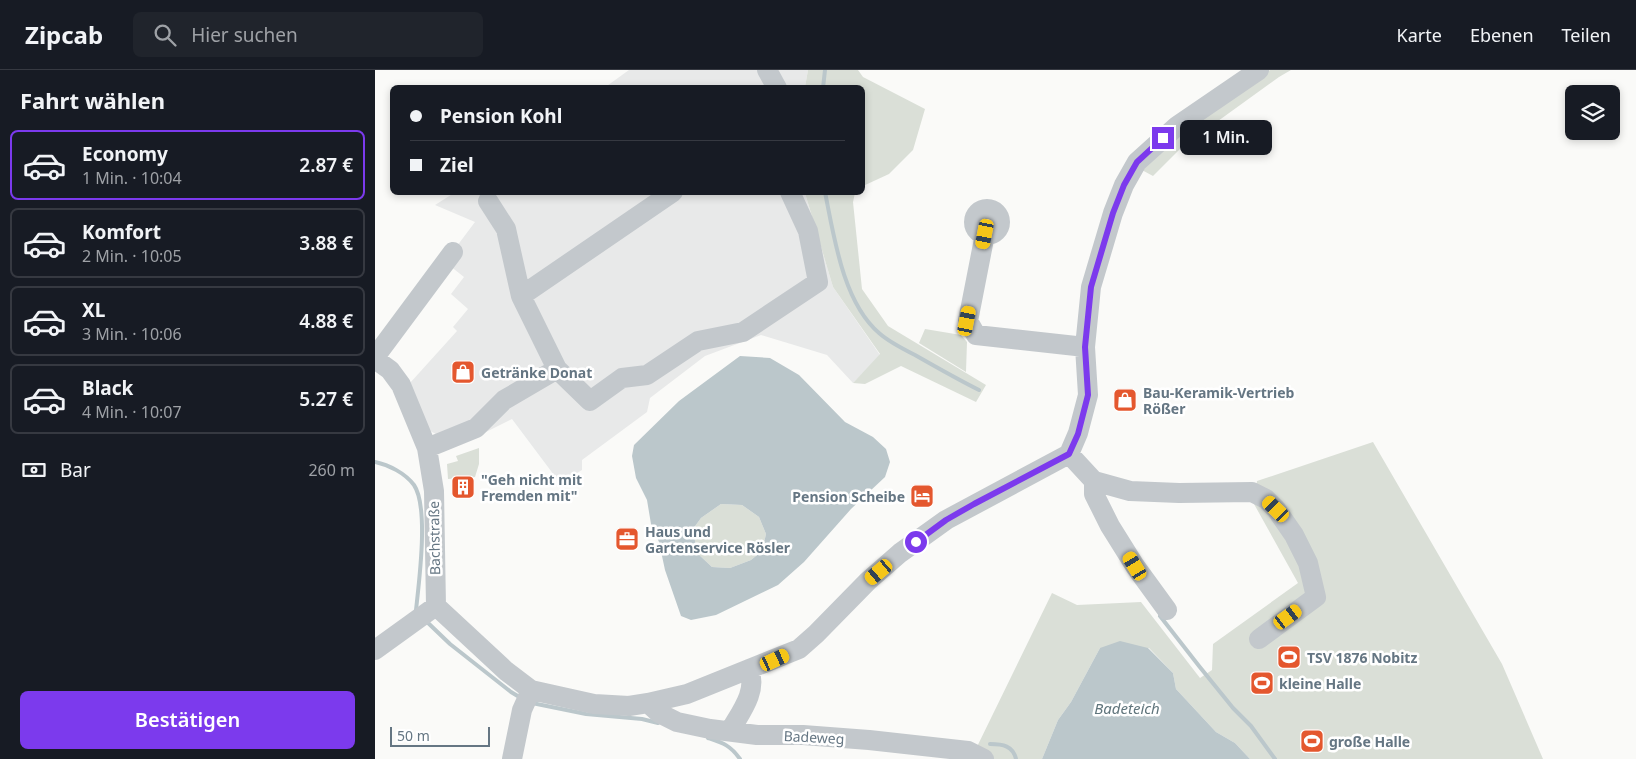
<!DOCTYPE html>
<html lang="de">
<head>
<meta charset="utf-8">
<style>
  body { margin:0; font-family:"Noto Sans",sans-serif; background:#20242c; color:#f1f3f6; height:100vh; display:flex; flex-direction:column; font-size:19px; white-space:nowrap }
  * { box-sizing:border-box; margin:0 }
  p { font-size:16px; color:#9ea1a6 }
  .icon { flex:none; width:28px; height:28px; fill:none; stroke:currentColor; stroke-width:2; stroke-linecap:round; stroke-linejoin:round }
  .map { position:relative; flex:1; overflow:hidden }
  .panel { display:flex; flex-direction:column; background:#171b24; width:375px }
  .panel>* { flex:none }
  .hud { position:absolute; left:15px; top:15px; width:475px; height:110px; border-radius:8px; box-shadow:0 2px 8px #0003; display:grid; align-content:center; height:110px; padding:0 20px; background:#171b24 }
  .controls { position:absolute; left:1190px; top:15px; display:grid; gap:10px }
  .controls a { display:grid; place-items:center; width:55px; height:55px; border-radius:8px; background:#171b24; box-shadow:0 2px 8px #0003; font-size:25px }
  .scale { position:absolute; left:15px; bottom:12px; width:100px; box-sizing:border-box; padding-left:5px; border:2px solid #657683; border-top:0; font-size:14px; line-height:18px; white-space:nowrap; color:#657683; -webkit-text-stroke:4px #fff; paint-order:stroke }
  .end { position:absolute; width:22px; height:22px; margin:-11px; border:6px solid #7c3aed; background:#fff; box-shadow:0 0 0 2px #fff }
  .from { border-radius:50% }
  .bubble { position:absolute; height:35px; border-radius:8px; background:#171b24; box-shadow:0 2px 8px #0003; font-size:16px; font-weight:600; line-height:35px; text-align:center }
  .car { position:absolute; width:15px; height:30px; margin:-15px -8px; border-radius:6px; box-shadow:0 0 4px 1px #0007; background:linear-gradient(#f5c518 24%,#345 0 40%,#f5c518 0 76%,#345 0 86%,#f5c518 0) }
  .hud b { display:flex; align-items:center; gap:18px; height:48px; font-size:19px }
  .hud b+b { border-top:1px solid #363941 }
  .hud i { width:12px; height:12px; background:#f1f3f6 }
  ul { padding:0; list-style:none }
  li { display:flex; align-items:center; gap:15px; height:70px; margin:0 10px 8px; padding:0 10px; border:2px solid #363941; border-radius:8px }
  li div { flex:1 }
  li b { display:block; font-size:19px }
  li em { font-style:normal; font-weight:600 }
  li.on { border-color:#7c3aed }
  li>.icon { width:45px; height:45px; stroke-width:1.5 }
  h2 { padding:0 20px; font-size:22px; line-height:60px }
  .pay { display:flex; align-items:center; gap:12px; height:55px; padding:0 20px; font-size:19px }
  .pay p { margin-inline-start:auto }
  .action { display:flex; gap:10px; margin-top:auto; padding:10px 20px }
  .action a { flex:1; height:58px; border-radius:8px; background:#7c3aed; color:#fff; font-size:20px; font-weight:600; line-height:58px; text-align:center }
  header { display:flex; align-items:center; gap:30px; box-sizing:border-box; height:70px; padding:0 25px; background:#171b24; border-bottom:1px solid #363941 }
  header strong { font-size:24px }
  nav { display:flex; gap:28px; margin-inline-start:auto; font-size:18px }
  .search { width:350px; height:45px; background:#20242c; display:flex; align-items:center; gap:12px; box-sizing:border-box; padding:0 18px; border-radius:8px; color:#9ea1a6; font-size:19px }
  main { display:flex; flex:1; min-height:0 }
  .map>svg:first-child { display:block }
  .built { fill:#e8e9e9 }
  .green { fill:#dadfd7 }
  .water { fill:#bbc7cb; fill-rule:evenodd }
  .lines { fill:none; stroke-linecap:round; stroke-linejoin:round }
  .stream { stroke:#bbc7cb; stroke-width:4 }
  .minor { stroke:#c3c8cc; stroke-width:20 }
  .route { stroke:#7c3aed; stroke-width:6 }
  .labels { text-anchor:middle; dominant-baseline:central; stroke-width:5; stroke-linejoin:round; paint-order:stroke }
  .poi-label { font-size:14px; font-weight:bold; fill:#657683; stroke:#fff; text-anchor:start }
  .street-label { font-size:14px; fill:#657683; stroke:#fff }
  .water-label { font-size:15px; font-style:italic; fill:#60757c; stroke:#fff }
</style>
</head>
<body>
<header>
<strong>Zipcab</strong>
<div class="search"><svg class="icon" aria-label="search" viewBox="0 0 24 24"><circle cx="10" cy="10" r="6"/><path d="M15 15l6 6"/></svg>Hier suchen</div>
<nav><a>Karte</a><a>Ebenen</a><a>Teilen</a></nav>
</header>
<main>
<section class="panel">
<h2>Fahrt wählen</h2>
<ul>
<li class="on"><svg class="icon" aria-label="car" viewBox="0 0 24 24"><path d="M5 17H2v-5l4-1 3-4h7l3 4 3 1v5h-3M9 17h6M6 11h13"/><circle cx="7" cy="17" r="2"/><circle cx="17" cy="17" r="2"/></svg><div><b>Economy</b><p>1 Min. · 10:04</p></div><em>2.87 €</em></li>
<li><svg class="icon" aria-label="car" viewBox="0 0 24 24"><path d="M5 17H2v-5l4-1 3-4h7l3 4 3 1v5h-3M9 17h6M6 11h13"/><circle cx="7" cy="17" r="2"/><circle cx="17" cy="17" r="2"/></svg><div><b>Komfort</b><p>2 Min. · 10:05</p></div><em>3.88 €</em></li>
<li><svg class="icon" aria-label="car" viewBox="0 0 24 24"><path d="M5 17H2v-5l4-1 3-4h7l3 4 3 1v5h-3M9 17h6M6 11h13"/><circle cx="7" cy="17" r="2"/><circle cx="17" cy="17" r="2"/></svg><div><b>XL</b><p>3 Min. · 10:06</p></div><em>4.88 €</em></li>
<li><svg class="icon" aria-label="car" viewBox="0 0 24 24"><path d="M5 17H2v-5l4-1 3-4h7l3 4 3 1v5h-3M9 17h6M6 11h13"/><circle cx="7" cy="17" r="2"/><circle cx="17" cy="17" r="2"/></svg><div><b>Black</b><p>4 Min. · 10:07</p></div><em>5.27 €</em></li>
</ul>
<div class="pay"><svg class="icon" aria-label="cash" viewBox="0 0 24 24"><path d="M3 7h18v10H3z"/><circle cx="12" cy="12" r="2"/></svg>Bar<p>260 m</p></div>
<div class="action"><a>Bestätigen</a></div>
</section>
<div class="map">
<svg width="1261" height="689" viewBox="0 0 1261 689">
  <rect width="100%" height="100%" fill="#fafaf8"/>
  <!-- built -->
  <path class="built" d="M254 0H433L430 17 229 18Z
    M79 123H430L458 217 505 285 478 313 452 285 386 265 330 286 275 328 272 342 207 390V400L185 413 137 349 103 366 61 364 55 361 35 313 82 261 78 257 93 239 76 224 89 207 70 192 100 152 60 135Z"/>
  <!-- green -->
  <path class="green" d="M433 0H483L488 7 550 39 538 80 514 104 488 116V18L430 17Z
    M895 0H916L904 7 807 77 778 106 765 99 799 65Z
    M430 123H480L478 132 487 219 513 256 611 315 601 332 526 296 490 314 478 313 505 284 458 217Z
    M550 259 586 265 592 272 591 302 544 273Z
    M998 372 1127 594 1168 689H875L860 673 841 662 801 619 798 603 774 578H725L696 632 683 650 667 689H596L677 523 702 535 766 532 825 608 837 600 838 574 923 513 879 434 882 411Z
    M104 378V394L100 407 73 409 72 394 83 391 81 386Z
    M346 434 367 435 384 447 391 464 387 481 376 490 355 498 337 497 322 483 318 459 326 448Z"/>
  <!-- water -->
  <path class="water" d="M365 286 395 288 424 305 470 352 498 367 511 379 515 392 510 407 476 439 429 492 403 515 341 545 316 550 306 546 290 500 284 472 276 454 272 430 261 408 257 386 259 375 304 331ZM346 434 367 435 384 447 391 464 387 481 376 490 355 498 337 497 322 483 318 459 326 448Z
    M745 571 773 578 798 603 801 619 841 662 860 673 875 689H667L683 650 696 632 725 578Z"/>
  <g class="lines">
    <!-- stream -->
    <path class="stream" d="M448 18 450 0
      M450 122C459 167 468 232 504 263 514 272 528 279 540 285 561 297 582 309 604 320
      M0 392C14 395 30 403 39 415 54 437 44 512 41 540L43 542
      M785 546 824 596 858 638 876 656 900 689
      M51 551 75 574 136 622 146 628
      M157 633 211 644 267 649 283 653
      M333 668C348 673 355 675 365 689
      M615 674C628 674 638 676 641 689"/>
    <!-- minor -->
    <path class="minor" d="M392 0 402 18
      M298 122 146 226 182 299 215 331 247 308 272 305 323 271 368 262 443 212 433 161 415 122
      M113 131 131 159 146 226
      M599 152a13 13 0 1 1 26 0a13 13 0 1 1-26 0Z
      M610 164 593 251 601 265 710 277
      M0 287 78 182
      M0 289 15 300 26 315 52 378 59 421 61 536 131 601 156 620 219 634 254 636 273 633 312 624 424 579 441 564 493 511 525 483 571 450 694 384 703 363 713 325 710 277 716 217 738 143 749 115 762 92 802 56 884 0
      M52 378 101 358 129 330 182 299
      M694 384 719 411 755 421 804 423 877 422 891 429 901 439 919 465 933 493 941 527 884 569
      M719 411V424L735 456 760 496 792 540
      M0 580 61 536
      M273 633 284 643 302 652 335 659 382 665H428L494 670 593 681 609 689
      M355 661C365 643 383 621 374 600
      M137 689 147 640 156 620"/>
  </g>
  <g class="lines">
    <!-- route -->
    <path class="route" d="M541 472 571 450 599 434 694 384 703 364 713 325 710 277 716 217 738 143 749 115 762 92 788 68"/>
  </g>
  <!-- icons -->
  <defs>
    <g id="shop-square" transform="scale(1.25)"><rect x="-9" y="-9" width="18" height="18" rx="4" fill="#e4572e" stroke="#fff"/><path d="M-5-2.5h2.3a2.7 3.5 0 0 1 5.4 0H5L5.5 6h-11ZM-1.5-2.5h3a1.5 2.3 0 0 0-3 0Z" fill="#fff"/></g>
    <g id="building-square" transform="scale(1.25)"><rect x="-9" y="-9" width="18" height="18" rx="4" fill="#e4572e" stroke="#fff"/><path d="M-4-6H4V6H1V3H-1V6H-4ZM-2.5-4.3h1.7v1.8h-1.7ZM.8-4.3h1.7v1.8H.8ZM-2.5-1h1.7V.8h-1.7ZM.8-1h1.7V.8H.8Z" fill="#fff"/></g>
    <g id="hotel-square" transform="scale(1.25)"><rect x="-9" y="-9" width="18" height="18" rx="4" fill="#e4572e" stroke="#fff"/><path d="M-6-4.5h1.5V1H6V5H4.5V3h-9V5H-6ZM-4 0a1.8 1.8 0 1 1 3.6 0ZM.5 0V-2.5h3Q6-2.5 6 0Z" fill="#fff"/></g>
    <g id="office-square" transform="scale(1.25)"><rect x="-9" y="-9" width="18" height="18" rx="4" fill="#e4572e" stroke="#fff"/><path d="M-6-3h4V-5.5h4V-3h4V5H-6ZM-1-4.5V-3h2v-1.5ZM-6 0V1H6V0Z" fill="#fff"/></g>
    <g id="stadium-square" transform="scale(1.25)"><rect x="-9" y="-9" width="18" height="18" rx="4" fill="#e4572e" stroke="#fff"/><path d="M0-5a6.5 5 0 1 0 0 10a6.5 5 0 1 0 0-10ZM-3.5-1.8h7v3.6h-7Z" fill="#fff"/></g>
  </defs>
  <g fill-rule="evenodd">
    <use href="#shop-square" x="88" y="302"/>
    <use href="#shop-square" x="750" y="330"/>
    <use href="#building-square" x="88" y="417"/>
    <use href="#hotel-square" x="547" y="426"/>
    <use href="#office-square" x="252" y="469"/>
    <use href="#stadium-square" x="914" y="587"/>
    <use href="#stadium-square" x="887" y="613"/>
    <use href="#stadium-square" x="937" y="671"/>
  </g>
  <g class="labels">
    <!-- poi labels -->
    <g class="poi-label">
      <text x="106" y="302">Getränke Donat</text>
      <text x="768" y="322">Bau-Keramik-Vertrieb<tspan x="768" dy="16">Rößer</tspan></text>
      <text x="106" y="409">"Geh nicht mit<tspan x="106" dy="16">Fremden mit"</tspan></text>
      <text x="530" y="426" text-anchor="end">Pension Scheibe</text>
      <text x="270" y="461">Haus und<tspan x="270" dy="16">Gartenservice Rösler</tspan></text>
      <text x="932" y="587">TSV 1876 Nobitz</text>
      <text x="904" y="613">kleine Halle</text>
      <text x="954" y="671">große Halle</text>
    </g>
    <!-- street labels -->
    <g class="street-label">
      <text transform="translate(59 468) rotate(-91)">Bachstraße</text>
      <text transform="translate(439 667) rotate(3)">Badeweg</text>
    </g>
    <!-- water labels -->
    <g class="water-label">
      <text x="752" y="638">Badeteich</text>
    </g>
  </g>
</svg>
<div class="controls">
<a><svg class="icon" aria-label="layers" viewBox="0 0 24 24"><path d="M12 4l9 5-9 5-9-5zM3 14l9 5 9-5"/></svg></a>
</div>
<div class="scale">50 m</div>
<i class="end from" style="left:541px;top:472px"></i>
<i class="end" style="left:788px;top:68px"></i>
<div class="bubble" style="left:805px;top:50px;width:92px">1 Min.</div>
<i class="car" style="left:610px;top:164px;rotate:191deg"></i>
<i class="car" style="left:592px;top:251px;rotate:11deg"></i>
<i class="car" style="left:901px;top:439px;rotate:314deg"></i>
<i class="car" style="left:760px;top:496px;rotate:329deg"></i>
<i class="car" style="left:504px;top:502px;rotate:230deg"></i>
<i class="car" style="left:913px;top:547px;rotate:54deg"></i>
<i class="car" style="left:400px;top:590px;rotate:65deg"></i>
<div class="hud">
<b><i class="from"></i>Pension Kohl</b>
<b><i></i>Ziel</b>
</div>
</div>
</main>
</body>
</html>
